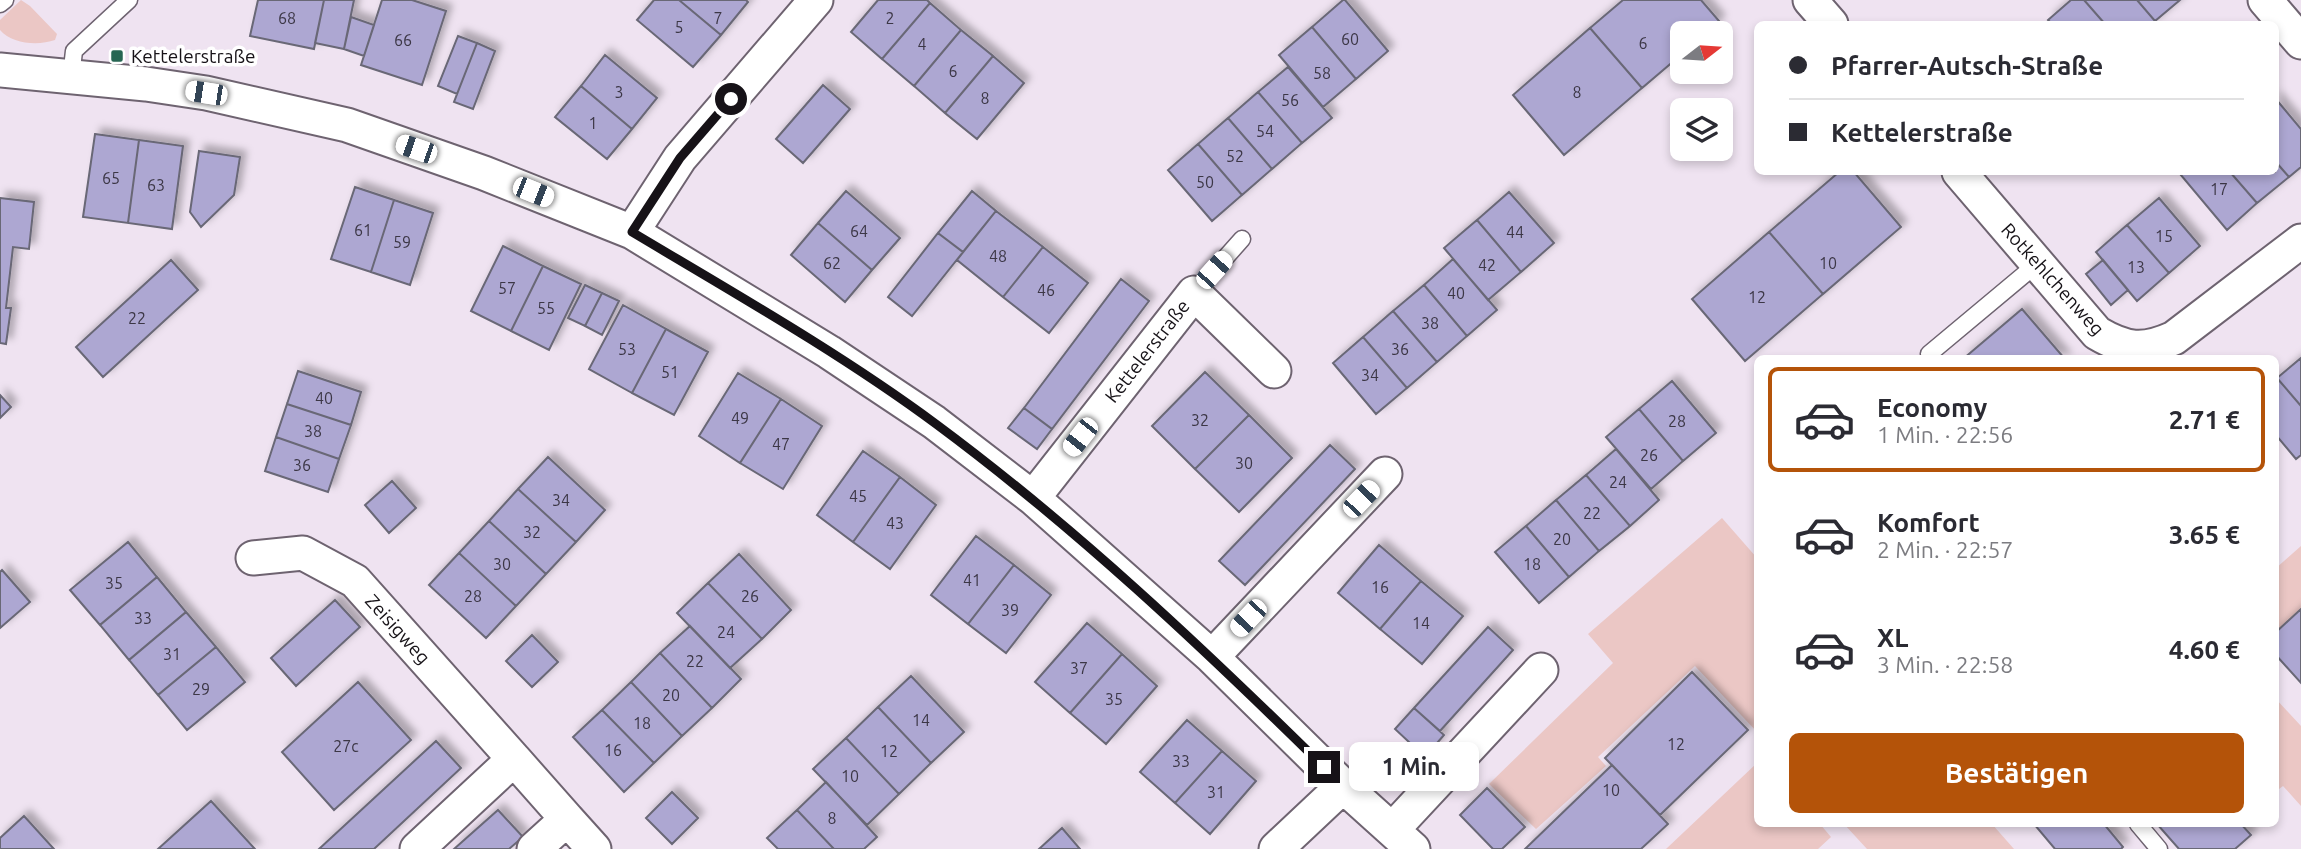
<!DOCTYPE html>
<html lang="de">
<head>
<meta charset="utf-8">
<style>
  body { margin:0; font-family:Ubuntu,sans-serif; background:#f7f7f7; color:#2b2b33; height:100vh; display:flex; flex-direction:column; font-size:26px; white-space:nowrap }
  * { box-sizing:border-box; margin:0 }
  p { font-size:23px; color:#7c7c81 }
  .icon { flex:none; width:38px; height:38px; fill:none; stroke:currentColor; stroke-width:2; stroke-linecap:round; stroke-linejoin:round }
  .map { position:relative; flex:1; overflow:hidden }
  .panel { position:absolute; left:1754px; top:355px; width:525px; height:472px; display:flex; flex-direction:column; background:#fff; border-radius:10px; box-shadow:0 4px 10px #0003 }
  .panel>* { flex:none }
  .top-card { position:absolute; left:1754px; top:21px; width:525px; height:154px; border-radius:10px; box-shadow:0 4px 10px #0003; display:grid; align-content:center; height:154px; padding:0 35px; background:#fff }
  .needle { width:46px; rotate:73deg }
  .tools { position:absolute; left:1670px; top:21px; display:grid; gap:14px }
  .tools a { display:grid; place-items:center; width:63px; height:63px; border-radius:10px; background:#fff; box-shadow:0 4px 10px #0003; font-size:35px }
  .end { position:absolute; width:32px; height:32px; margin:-16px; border:9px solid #161217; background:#fff; box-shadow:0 0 0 4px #fff }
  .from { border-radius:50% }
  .bubble { position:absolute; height:49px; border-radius:10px; background:#fff; box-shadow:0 4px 10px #0003; font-size:23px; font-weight:700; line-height:49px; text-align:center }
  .car { position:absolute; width:21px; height:42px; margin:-21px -10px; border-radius:9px; box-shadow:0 0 5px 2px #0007; background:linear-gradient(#fff 24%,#345 0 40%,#fff 0 76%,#345 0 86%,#fff 0) }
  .top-card b { display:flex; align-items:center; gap:24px; height:66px; font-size:26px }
  .top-card b+b { border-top:2px solid #e1e1e2 }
  .top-card i { width:18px; height:18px; background:#2b2b33 }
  ul { padding:12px 0 0; list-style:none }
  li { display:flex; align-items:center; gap:21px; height:105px; margin:0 14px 10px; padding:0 21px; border:4px solid transparent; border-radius:10px }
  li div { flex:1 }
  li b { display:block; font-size:26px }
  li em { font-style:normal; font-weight:700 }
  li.current { border-color:#b45309 }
  li>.icon { width:63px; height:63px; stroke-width:1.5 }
  .primary-button { display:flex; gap:14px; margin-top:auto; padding:14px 35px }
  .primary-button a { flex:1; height:80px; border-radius:10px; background:#b45309; color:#fff; font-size:28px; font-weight:700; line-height:80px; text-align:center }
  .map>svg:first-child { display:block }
  .green { fill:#ebc7c5 }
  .building { fill:#ada7d2; stroke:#696776; stroke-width:2; filter:url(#shadow) }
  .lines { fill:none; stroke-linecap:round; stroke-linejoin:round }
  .service-casing { stroke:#6e6370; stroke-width:19 }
  .minor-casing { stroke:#6e6370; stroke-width:37 }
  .service { stroke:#fff; stroke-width:16 }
  .minor { stroke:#fff; stroke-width:33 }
  .route { stroke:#161217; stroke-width:9 }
  .poi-dot { fill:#276653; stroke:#fff; stroke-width:2.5 }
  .labels { text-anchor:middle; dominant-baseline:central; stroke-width:7; stroke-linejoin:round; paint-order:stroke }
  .number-label { font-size:16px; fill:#3c3746 }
  .poi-label { font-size:19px; fill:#161217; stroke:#fff; text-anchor:start }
  .street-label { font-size:19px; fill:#161217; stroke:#fff }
</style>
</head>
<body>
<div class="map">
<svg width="2301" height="849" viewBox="0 0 2301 849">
  <defs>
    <filter id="shadow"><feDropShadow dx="6" dy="-6" stdDeviation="3.5" flood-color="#0004"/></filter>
  </defs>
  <rect width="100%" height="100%" fill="#efe3f1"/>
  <!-- green -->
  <path class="green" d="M21 0 30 6 57 34 55 40C38 46 12 44 0 30V20Z
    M1722 518 1757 558V732L1695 666 1598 757 1606 766 1536 829 1489 784 1613 663 1588 634Z
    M2301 546V609L2275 633V569Z
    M2275 698 2301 726V806L2283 786 2275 792Z
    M1757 763V824H1820L1831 837 1818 849H1666Z
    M1844 824H1992L2014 849H1867Z"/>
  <!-- building -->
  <path class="building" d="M258 0H324L314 49 250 36Z
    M324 0H354L344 49 315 43Z
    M382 0H412L446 11 422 85 361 65Z
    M654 0H679L721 35 693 67 637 20Z
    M679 0H746L748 2 721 35Z
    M878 0H927L930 3 882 59 851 32Z
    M1343 0H1345L1388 51 1356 79 1312 27Z
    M1623 0H1701L1719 21 1705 33H1682V54L1642 88 1590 28Z
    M2071 0H2084L2105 24H2052L2048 20Z
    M2084 0H2137L2155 21 2151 24H2105Z
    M2137 0H2180L2155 21Z
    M930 3 961 30 914 86 882 59Z
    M351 17 374 25 364 56 344 49Z
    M1312 27 1356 79 1323 107 1279 55Z
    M1590 28 1642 88 1564 155 1513 95Z
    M961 30 993 56 945 113 914 86Z
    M458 36 477 43 457 94 438 86Z
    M477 43 495 51 473 109 454 102Z
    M605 55 657 98 632 129 581 86Z
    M993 56 1024 83 977 139 945 113Z
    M1288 67 1332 118 1302 143 1258 92Z
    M823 85 850 109 803 163 776 139Z
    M581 86 632 129 607 159 555 117Z
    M1258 92 1302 143 1272 169 1228 118Z
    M2275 98 2301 129V167L2289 177 2275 161Z
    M1228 118 1272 169 1242 195 1198 144Z
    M95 134 139 140 128 223 83 217Z
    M139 140 183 146 172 229 128 223Z
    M1198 144 1242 195 1212 221 1168 170Z
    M199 151 240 157 234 195 201 227 190 212Z
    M2275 161 2289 177 2257 203 2230 172H2275Z
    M1839 172H1854L1901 227 1823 294 1769 232Z
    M2183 172H2230L2257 203 2227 230 2180 174Z
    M355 187 394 200 371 272 331 259Z
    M846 191 900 238 872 270 818 223Z
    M972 191 996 211 963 252 938 233Z
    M1509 192 1554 243 1521 272 1477 220Z
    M0 198 34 202 29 249 13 247 6 308H11L6 344 0 343Z
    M2159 198 2200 246 2169 273 2127 225Z
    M394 200 433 213 410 285 371 272Z
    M996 211 1043 247 1003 297 957 260Z
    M1477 220 1521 272 1488 300 1444 248Z
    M818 223 872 270 845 302 791 255Z
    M2127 225 2169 273 2137 301 2096 252Z
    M1769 232 1823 294 1745 361 1692 299Z
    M938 233 963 252 912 316 888 297Z
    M503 246 543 266 511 331 471 311Z
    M1043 247 1088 283 1049 333 1003 297Z
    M1453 259 1497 310 1467 336 1424 285Z
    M171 260 198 290 103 377 76 347Z
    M2103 260 2128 290 2111 305 2086 274Z
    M543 266 581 284 549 350 511 331Z
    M1121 279 1149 301 1052 429 1024 408Z
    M585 285 602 293 585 326 568 318Z
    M1424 285 1467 336 1437 362 1393 311Z
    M602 293 619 301 602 335 585 326Z
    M623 305 666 329 632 393 589 369Z
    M2022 309 2065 359H1963Z
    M1393 311 1437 362 1407 388 1363 337Z
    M666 329 708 352 674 415 632 393Z
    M1363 337 1407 388 1376 414 1333 363Z
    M2301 358V406L2277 378Z
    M298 371 361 392 351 425 287 404Z
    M1205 372 1249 415 1195 469 1152 426Z
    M738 373 781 399 740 463 699 436Z
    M2277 378 2301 406V455L2296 459 2275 434V379Z
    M1672 381 1716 433 1683 461 1639 409Z
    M0 395 11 407 0 418Z
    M781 399 822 426 783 489 740 463Z
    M287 404 351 425 339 459 276 437Z
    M1024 408 1052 429 1037 449 1008 428Z
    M1639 409 1683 461 1651 489 1606 437Z
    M1249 415 1292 458 1239 512 1195 469Z
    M276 437 339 459 328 492 265 471Z
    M1330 445 1355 469 1245 585 1219 561Z
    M1616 449 1659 500 1630 526 1586 475Z
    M863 451 900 477 853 542 817 515Z
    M548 457 605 510 576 542 518 489Z
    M1586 475 1630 526 1599 551 1556 500Z
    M900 477 936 505 890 569 853 542Z
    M392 481 416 508 389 533 365 505Z
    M518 489 576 542 546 574 489 521Z
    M1556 500 1599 551 1569 577 1526 526Z
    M489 521 546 574 516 606 459 553Z
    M1526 526 1569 577 1539 603 1495 552Z
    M976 536 1014 565 968 624 931 595Z
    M128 542 157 577 100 625 70 590Z
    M1379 545 1421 581 1380 629 1338 593Z
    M459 553 516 606 486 638 429 585Z
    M739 554 791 610 762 639 708 583Z
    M1014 565 1051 595 1006 653 968 624Z
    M2 570 30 602 0 628V572Z
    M157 577 186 612 129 660 100 625Z
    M1421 581 1463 616 1422 664 1380 629Z
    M708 583 762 639 730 668 677 613Z
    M335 600 360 627 296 686 271 658Z
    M2301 609V683L2275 654V633Z
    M186 612 216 647 158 695 129 660Z
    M1087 623 1122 654 1070 713 1035 682Z
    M690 626 741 679 712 708 660 653Z
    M1488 627 1513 650 1440 731 1414 708Z
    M532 635 558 662 532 687 506 661Z
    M216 647 245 682 187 730 158 695Z
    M660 653 712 708 682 736 631 682Z
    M1122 654 1157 686 1106 744 1070 713Z
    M1692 672 1748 730 1660 815 1605 758Z
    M911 676 964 732 931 763 878 707Z
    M358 682 411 740 334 810 282 752Z
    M631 682 682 736 654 763 602 710Z
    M878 707 931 763 899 794 846 738Z
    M1414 708 1444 735 1425 757 1395 729Z
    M602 710 654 763 624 792 573 737Z
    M1187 720 1222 751 1175 803 1140 772Z
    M846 738 899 794 867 825 813 769Z
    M436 741 461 768 374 849H319Z
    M1222 751 1256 781 1210 834 1175 803Z
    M1612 765 1668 824 1641 849H1525Z
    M826 782 877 837 864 849H834L797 810Z
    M1487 788 1525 827 1502 849H1493L1460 815Z
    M672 792 698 818 672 844 646 818Z
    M211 801 255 849H158Z
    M498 810 523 837 509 849H454Z
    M797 810 834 849H778L767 838Z
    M24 816 54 849H0V838Z
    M2034 824H2104L2123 847 2121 849H2055Z
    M2157 824H2241L2251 835 2235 849H2179Z
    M1062 828 1080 849H1039Z"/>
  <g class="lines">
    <!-- service casing -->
    <g class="service-casing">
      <path id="service" d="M0 4 5 0
        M71 77 74 51 129 0
        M1194 293 1242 239
        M1929 354 2038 263
        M2138 824 2159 849"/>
    </g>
    <!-- minor casing -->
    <g class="minor-casing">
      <path id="minor" d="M1810 0 1831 24
        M2265 0 2301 42
        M0 70 146 84 206 93 347 125 484 173 632 232 829 352 934 422 1033 498 1212 657 1343 786 1413 849
        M1959 172 2097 333C2126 350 2143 352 2174 338L2301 241
        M632 232 680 158 816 0
        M1033 498 1194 293 1274 371
        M253 558 303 553 355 581 514 759
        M1212 657 1385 474
        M567 819 594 849
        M1393 829 1541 670
        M417 849 514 759 567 819 534 849
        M1276 849 1343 786"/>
    </g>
    <!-- service -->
    <use href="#service" class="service"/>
    <!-- minor -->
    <use href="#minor" class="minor"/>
  </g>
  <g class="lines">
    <!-- route -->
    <path class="route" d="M731 99 680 158 632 232C734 293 840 353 936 424 1075 527 1201 646 1324 767"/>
  </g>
  <!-- markers -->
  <rect class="poi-dot" x="110" y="49" width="14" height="14" rx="3.5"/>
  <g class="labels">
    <!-- number labels -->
    <g class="number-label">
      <text x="287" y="18">68</text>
      <text x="718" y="18">7</text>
      <text x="890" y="18">2</text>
      <text x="679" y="27">5</text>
      <text x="1350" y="39">60</text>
      <text x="403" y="40">66</text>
      <text x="1643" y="43">6</text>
      <text x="922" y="44">4</text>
      <text x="953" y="71">6</text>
      <text x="1322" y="73">58</text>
      <text x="619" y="92">3</text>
      <text x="1577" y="92">8</text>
      <text x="985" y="98">8</text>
      <text x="1290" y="100">56</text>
      <text x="593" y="123">1</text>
      <text x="1265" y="131">54</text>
      <text x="1235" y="156">52</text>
      <text x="111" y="178">65</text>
      <text x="1205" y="182">50</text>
      <text x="156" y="185">63</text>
      <text x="2219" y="189">17</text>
      <text x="363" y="230">61</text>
      <text x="859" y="231">64</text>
      <text x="1515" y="232">44</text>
      <text x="2164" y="236">15</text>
      <text x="402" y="242">59</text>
      <text x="998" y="256">48</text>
      <text x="832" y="263">62</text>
      <text x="1828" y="263">10</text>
      <text x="1487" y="265">42</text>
      <text x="2136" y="267">13</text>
      <text x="507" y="288">57</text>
      <text x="1046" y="290">46</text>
      <text x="1456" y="293">40</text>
      <text x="1757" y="297">12</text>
      <text x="546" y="308">55</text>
      <text x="137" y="318">22</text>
      <text x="1430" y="323">38</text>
      <text x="627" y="349">53</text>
      <text x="1400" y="349">36</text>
      <text x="670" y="372">51</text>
      <text x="1370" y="375">34</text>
      <text x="324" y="398">40</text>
      <text x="740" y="418">49</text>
      <text x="1200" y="420">32</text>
      <text x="1677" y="421">28</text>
      <text x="313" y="431">38</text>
      <text x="781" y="444">47</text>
      <text x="1649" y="455">26</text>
      <text x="1244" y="463">30</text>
      <text x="302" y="465">36</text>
      <text x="1618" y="482">24</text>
      <text x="858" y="496">45</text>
      <text x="561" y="500">34</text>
      <text x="1592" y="513">22</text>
      <text x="895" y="523">43</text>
      <text x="532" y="532">32</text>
      <text x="1562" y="539">20</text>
      <text x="502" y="564">30</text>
      <text x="1532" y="564">18</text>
      <text x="972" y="580">41</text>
      <text x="114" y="583">35</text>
      <text x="1380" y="587">16</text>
      <text x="473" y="596">28</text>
      <text x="750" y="596">26</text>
      <text x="1010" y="610">39</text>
      <text x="143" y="618">33</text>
      <text x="1421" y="623">14</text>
      <text x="726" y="632">24</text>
      <text x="172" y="654">31</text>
      <text x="695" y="661">22</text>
      <text x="1079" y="668">37</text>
      <text x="201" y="689">29</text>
      <text x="671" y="695">20</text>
      <text x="1114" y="699">35</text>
      <text x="921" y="720">14</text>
      <text x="642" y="723">18</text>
      <text x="1676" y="744">12</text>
      <text x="346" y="746">27c</text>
      <text x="613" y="750">16</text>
      <text x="889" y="751">12</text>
      <text x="1181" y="761">33</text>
      <text x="850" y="776">10</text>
      <text x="1611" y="790">10</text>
      <text x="1216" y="792">31</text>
      <text x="832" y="818">8</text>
    </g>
    <!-- poi labels -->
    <g class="poi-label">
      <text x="131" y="56">Kettelerstraße</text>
    </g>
    <!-- street labels -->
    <g class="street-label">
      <text transform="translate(2053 279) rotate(48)">Rotkehlchenweg</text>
      <text transform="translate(1147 351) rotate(-52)">Kettelerstraße</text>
      <text transform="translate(398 629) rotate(48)">Zeisigweg</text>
    </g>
  </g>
</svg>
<div class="tools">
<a><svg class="needle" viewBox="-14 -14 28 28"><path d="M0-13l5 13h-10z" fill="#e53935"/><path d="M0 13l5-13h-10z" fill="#7c7c81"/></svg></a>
<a><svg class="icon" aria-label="layers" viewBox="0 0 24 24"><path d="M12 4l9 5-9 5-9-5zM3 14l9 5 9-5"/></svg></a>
</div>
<i class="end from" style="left:731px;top:99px"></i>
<i class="end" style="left:1324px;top:767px"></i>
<div class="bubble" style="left:1349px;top:742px;width:130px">1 Min.</div>
<i class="car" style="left:206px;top:93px;rotate:279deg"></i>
<i class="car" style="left:416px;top:149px;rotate:289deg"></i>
<i class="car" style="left:533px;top:192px;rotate:112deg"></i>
<i class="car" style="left:1214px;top:270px;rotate:42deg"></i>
<i class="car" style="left:1080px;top:437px;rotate:218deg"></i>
<i class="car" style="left:1361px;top:499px;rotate:44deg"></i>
<i class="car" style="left:1248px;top:618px;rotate:223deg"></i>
<div class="top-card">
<b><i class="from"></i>Pfarrer-Autsch-Straße</b>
<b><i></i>Kettelerstraße</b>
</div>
<section class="panel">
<ul>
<li class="current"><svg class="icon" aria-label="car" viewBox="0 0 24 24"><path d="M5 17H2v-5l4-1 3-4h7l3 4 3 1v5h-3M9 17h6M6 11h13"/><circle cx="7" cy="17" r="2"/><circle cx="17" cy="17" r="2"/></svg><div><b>Economy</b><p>1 Min. · 22:56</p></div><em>2.71 €</em></li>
<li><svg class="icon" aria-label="car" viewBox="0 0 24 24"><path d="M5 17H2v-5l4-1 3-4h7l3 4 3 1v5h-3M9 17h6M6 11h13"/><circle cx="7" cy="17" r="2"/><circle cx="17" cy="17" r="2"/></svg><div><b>Komfort</b><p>2 Min. · 22:57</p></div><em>3.65 €</em></li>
<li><svg class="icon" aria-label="car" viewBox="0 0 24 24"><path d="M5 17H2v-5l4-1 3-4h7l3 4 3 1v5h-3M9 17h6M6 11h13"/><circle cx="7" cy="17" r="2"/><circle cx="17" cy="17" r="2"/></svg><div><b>XL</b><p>3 Min. · 22:58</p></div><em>4.60 €</em></li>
</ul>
<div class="primary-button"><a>Bestätigen</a></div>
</section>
</div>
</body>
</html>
